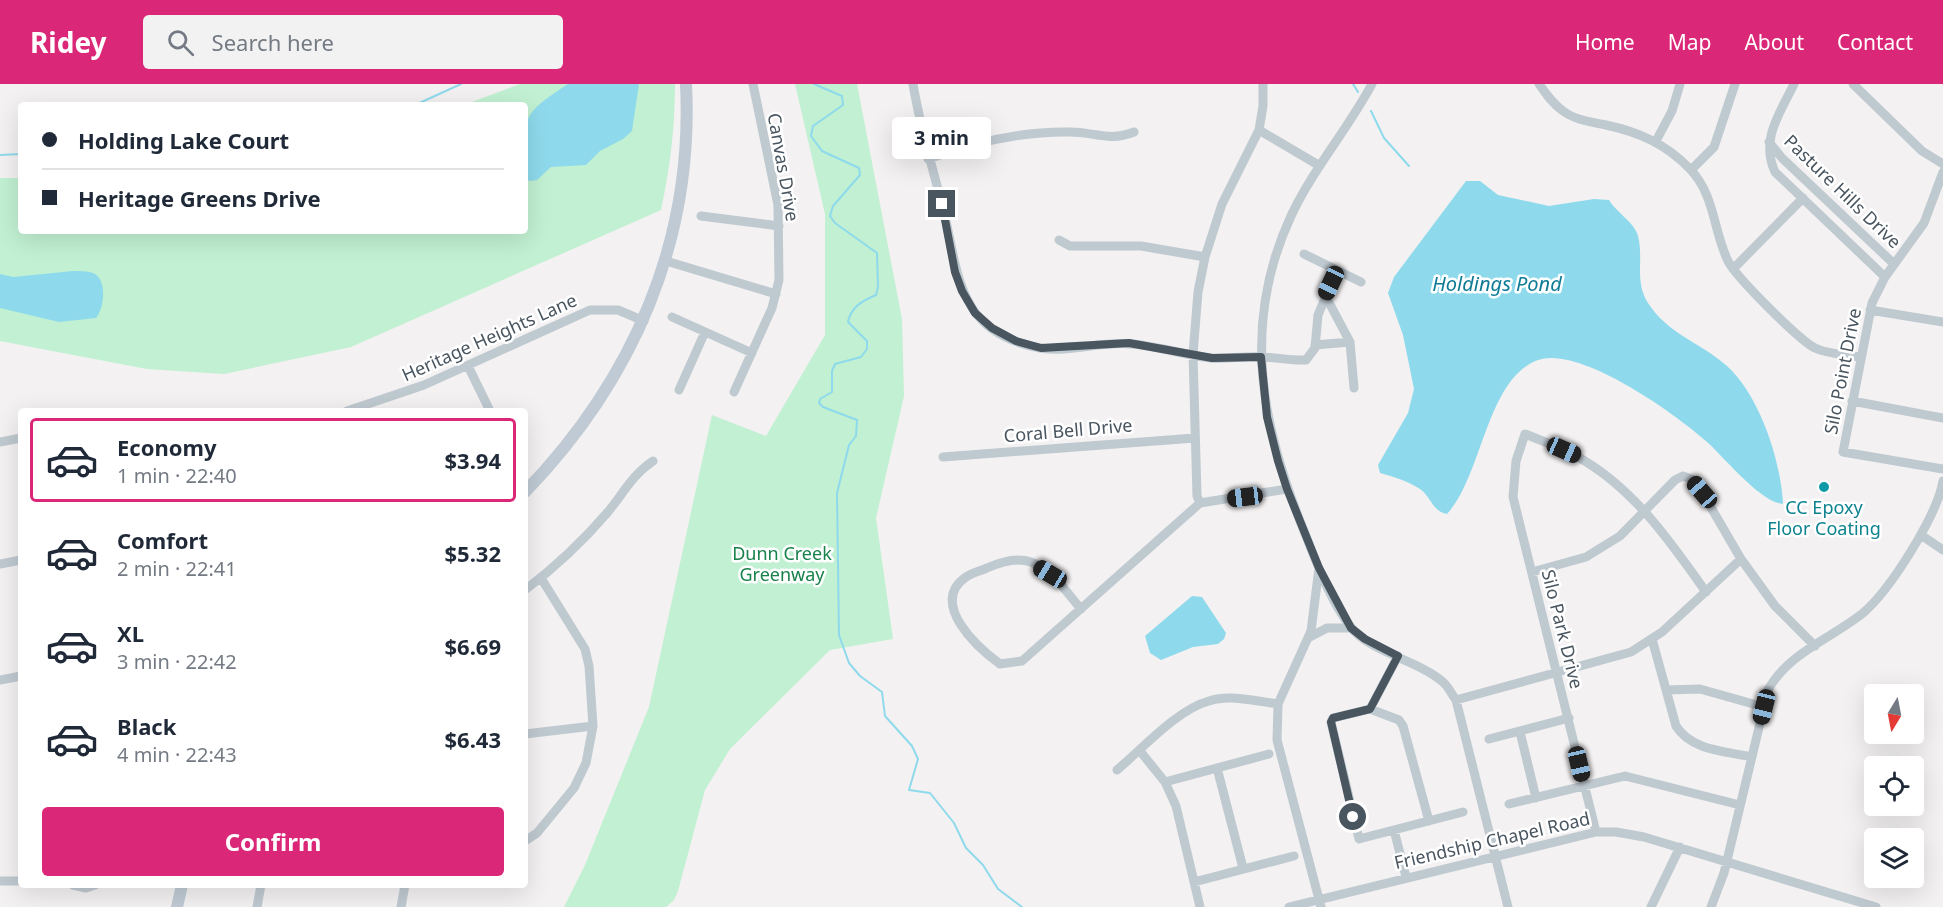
<!DOCTYPE html>
<html lang="en">
<head>
<meta charset="utf-8">
<style>
  body { margin:0; font-family:"Noto Sans",sans-serif; background:#f2f2f3; color:#1f2937; height:100vh; display:flex; flex-direction:column; font-size:22px; white-space:nowrap }
  * { box-sizing:border-box; margin:0 }
  p { font-size:20px; color:#747a83 }
  .icon { flex:none; width:33px; height:33px; fill:none; stroke:currentColor; stroke-width:2; stroke-linecap:round; stroke-linejoin:round }
  .map { position:relative; flex:1; overflow:hidden }
  .sheet { position:absolute; left:18px; top:324px; width:510px; height:480px; display:flex; flex-direction:column; background:#fff; border-radius:6px; box-shadow:0 6px 24px #0002 }
  .sheet>* { flex:none }
  .banner { position:absolute; left:18px; top:18px; width:510px; height:132px; border-radius:6px; box-shadow:0 6px 24px #0002; display:grid; align-content:center; height:132px; padding:0 24px; background:#fff }
  .needle { width:39px; rotate:190deg }
  .fabs { position:absolute; left:1864px; top:600px; display:grid; gap:12px }
  .fabs a { display:grid; place-items:center; width:60px; height:60px; border-radius:6px; background:#fff; box-shadow:0 6px 24px #0002; font-size:30px }
  .end { position:absolute; width:27px; height:27px; margin:-14px; border:8px solid #49555f; background:#fff; box-shadow:0 0 0 3px #fff }
  .from { border-radius:50% }
  .bubble { position:absolute; height:42px; border-radius:6px; background:#fff; box-shadow:0 6px 24px #0002; font-size:20px; font-weight:700; line-height:42px; text-align:center }
  .car { position:absolute; width:18px; height:36px; margin:-18px -9px; border-radius:8px; box-shadow:0 0 4px 2px #0007; background:linear-gradient(#222 24%,#8ab4d8 0 40%,#222 0 76%,#8ab4d8 0 86%,#222 0) }
  .banner b { display:flex; align-items:center; gap:21px; height:57px; font-size:22px }
  .banner b+b { border-top:2px solid #e0e1e3 }
  .banner i { width:15px; height:15px; background:#1f2937 }
  ul { padding:10px 0 0; list-style:none }
  li { display:flex; align-items:center; gap:18px; height:84px; margin:0 12px 9px; padding:0 12px; border:3px solid transparent; border-radius:6px }
  li div { flex:1 }
  li b { display:block; font-size:22px }
  li em { font-style:normal; font-weight:700 }
  li.selected { border-color:#db2777 }
  li>.icon { width:54px; height:54px; stroke-width:1.5 }
  .action { display:flex; gap:12px; margin-top:auto; padding:12px 24px }
  .action a { flex:1; height:69px; border-radius:6px; background:#db2777; color:#fff; font-size:24px; font-weight:700; line-height:69px; text-align:center }
  header { display:flex; align-items:center; gap:36px; box-sizing:border-box; height:84px; padding:0 30px; background:#db2777; color:#fff }
  header strong { font-size:28px }
  nav { display:flex; gap:33px; margin-inline-start:auto; font-size:21px }
  .search { width:420px; height:54px; background:#f2f2f3; display:flex; align-items:center; gap:15px; box-sizing:border-box; padding:0 21px; border-radius:6px; color:#747a83; font-size:22px }
  .map>svg:first-child { display:block }
  .green { fill:#c1f0d2 }
  .water { fill:#8edaec }
  .lines { fill:none; stroke-linecap:round; stroke-linejoin:round }
  .stream { stroke:#8edaec; stroke-width:2 }
  .minor { stroke:#bfc9d0; stroke-width:9 }
  .secondary { stroke:#bfcad4; stroke-width:12 }
  .route { stroke:#49555f; stroke-width:8 }
  .culture-dot { fill:#0f9aa8; stroke:#fff; stroke-width:2 }
  .labels { text-anchor:middle; dominant-baseline:central; stroke-width:5; stroke-linejoin:round; paint-order:stroke }
  .street-label { font-size:18px; fill:#49555f; stroke:#fff }
  .culture-label { font-size:18px; fill:#0d838f; stroke:#fff }
  .park-label { font-size:18px; fill:#18824b; stroke:#fff }
  .water-label { font-size:20px; font-style:italic; fill:#0e7b96; stroke:#fff }
</style>
</head>
<body>
<header>
<strong>Ridey</strong>
<div class="search"><svg class="icon" aria-label="search" viewBox="0 0 24 24"><circle cx="10" cy="10" r="6"/><path d="M15 15l6 6"/></svg>Search here</div>
<nav><a>Home</a><a>Map</a><a>About</a><a>Contact</a></nav>
</header>
<div class="map">
<svg width="1943" height="823" viewBox="0 0 1943 823">
  <rect width="100%" height="100%" fill="#f3f1f1"/>
  <!-- green -->
  <path class="green" d="M520 0H675C675 44 670 84 661 126L351 263 224 290 147 285 0 257V94H21V147H525V21H464Z
    M795 0H857L902 235 904 312 876 434 893 555 830 566 730 665 705 706 678 807 674 816 666 823H564L585 781 649 623 712 331 766 352 825 251V130Z"/>
  <!-- water -->
  <path class="water" d="M568 0H639L632 47 623 55 600 67 586 81 551 83 537 96 529 97 525 92C525 34 517 33 568 0Z
    M1466 97H1480L1498 111 1549 122 1594 115 1609 116C1616 128 1635 139 1638 152 1644 175 1634 197 1648 219 1669 251 1700 258 1727 282 1760 312 1781 377 1783 420 1761 419 1723 372 1706 357 1676 330 1579 261 1538 276 1486 295 1483 391 1447 430 1432 427 1432 414 1420 405 1408 397 1394 393 1380 389L1378 381 1408 329 1414 305 1403 251 1388 209 1394 193Z
    M73 187C79 187 87 187 93 189 108 195 104 225 96 234L59 238 0 224V190L13 193Z
    M1192 512 1202 513 1226 549 1224 555 1218 560 1193 563 1161 576 1150 569 1145 552Z"/>
  <g class="lines">
    <!-- stream -->
    <path class="stream" d="M814 0 842 12 843 21 813 42 811 52 822 67 859 84 860 91 833 122 830 132 835 139 877 169 878 203 876 211C862 217 851 223 848 238L867 257V265L861 273 835 280 832 287V308L820 315 819 319 823 323 857 336 856 352 849 361 837 409 839 551 849 579 860 592 882 608 885 632 912 662 918 675 909 706 930 709 954 739 966 764 983 781 998 805 1022 823
      M1353 0 1358 8
      M415 21 461 0
      M1371 27 1384 54 1409 82
      M0 71 21 70"/>
    <!-- minor -->
    <path class="minor" d="M913 0C920 43 932 82 943 124 959 189 956 249 1040 264 1070 269 1101 257 1131 260 1158 262 1184 271 1211 274 1227 275 1245 272 1261 273 1276 273 1292 277 1306 276L1315 264 1318 231 1337 186
      M1372 0C1348 45 1313 85 1291 132 1240 242 1262 345 1306 452 1318 482 1330 516 1350 542 1369 568 1418 576 1443 598 1448 602 1452 611 1456 616L1508 823
      M1539 0C1546 10 1553 20 1563 27 1575 36 1592 38 1606 41 1639 48 1666 60 1690 85 1715 111 1713 146 1728 177 1736 193 1799 256 1815 264 1828 270 1846 271 1860 273
      M1794 0C1780 29 1760 55 1775 88L1885 193
      M1853 0 1922 67 1943 80
      M1259 46 1320 82
      M1656 57 1672 27 1680 0
      M1769 58 1782 74 1894 180
      M928 75C972 59 1022 47 1070 48 1095 48 1109 58 1134 48
      M1691 86 1714 63 1735 0
      M1943 88 1924 139 1885 193 1872 219 1843 368 1943 385
      M701 132 779 142
      M1059 156 1070 162H1141L1205 173
      M1304 170 1361 198
      M666 177 776 210
      M1733 185 1803 114
      M1325 211 1350 258 1354 304
      M1870 226 1943 238
      M672 233 752 269
      M1315 261 1350 258
      M468 282 490 327
      M679 306 705 248
      M734 308 772 224 779 196 778 121 753 0
      M1852 317 1943 334
      M347 327 424 301 590 226H618L644 237
      M0 358 21 354
      M943 373 1195 354
      M1200 419 1197 412 1193 270 1198 208 1205 173 1222 120 1259 46 1263 22V0
      M1921 451 1943 466
      M0 480 21 476
      M1319 484 1311 547 1278 620 1277 656 1321 823
      M1532 488 1586 473 1620 452 1675 396 1683 392 1691 395 1702 408 1741 475 1775 522 1815 562
      M525 506C554 484 583 457 607 429 623 410 632 391 653 377
      M1081 525C1067 509 1053 486 1031 478 1017 473 1000 478 987 484 980 487 972 489 966 493 928 519 978 564 1000 580L1022 577 1200 419 1287 405
      M1308 554 1327 544H1351
      M1652 555 1676 642C1692 667 1725 667 1752 673
      M1398 572 1370 625 1333 634 1331 638 1359 755 1463 728
      M0 596 21 592
      M1666 606 1700 605 1764 623
      M1456 616 1631 568 1662 548 1741 475
      M1370 625 1399 636 1403 642 1429 737
      M1520 648 1536 714
      M525 650 593 642
      M1489 655 1569 634
      M1140 667 1165 698 1176 722 1200 823
      M1217 684 1243 784
      M1117 686C1142 665 1178 625 1209 617 1230 610 1256 617 1278 620
      M1165 698 1269 670
      M1509 720 1625 692 1740 721
      M1394 746 1406 793
      M1596 748 1513 413 1516 377 1525 350C1542 357 1560 363 1576 372 1632 402 1670 457 1706 508
      M525 757 537 749 574 704 586 679 593 642 589 582 585 565 541 494
      M0 797H21
      M1194 798 1294 772
      M73 801 86 804 95 801
      M257 823 261 801
      M401 823 405 801
      M1289 823 1596 748H1616L1644 753 1876 823
      M1651 823 1680 763
      M1711 823 1724 789 1768 606C1788 569 1832 554 1863 529 1890 506 1937 432 1943 397"/>
    <!-- secondary -->
    <path class="secondary" d="M525 408C633 296 694 157 686 0
      M177 823 182 801"/>
  </g>
  <g class="lines">
    <!-- route -->
    <path class="route" d="M942 120 955 188 962 207 975 229 992 244 1016 257 1041 264 1129 259 1212 274 1261 273 1267 333 1278 377 1287 405 1319 484 1351 544 1365 555 1398 572 1370 625 1333 634 1331 638 1353 733"/>
  </g>
  <!-- markers -->
  <circle class="culture-dot" cx="1824" cy="403" r="6"/>
  <g class="labels">
    <!-- street labels -->
    <g class="street-label">
      <text transform="translate(784 83) rotate(80)">Canvas Drive</text>
      <text transform="translate(1843 107) rotate(44)">Pasture Hills Drive</text>
      <text transform="translate(489 253) rotate(-24)">Heritage Heights Lane</text>
      <text transform="translate(1842 287) rotate(-79)">Silo Point Drive</text>
      <text transform="translate(1068 346) rotate(-5)">Coral Bell Drive</text>
      <text transform="translate(1563 545) rotate(76)">Silo Park Drive</text>
      <text transform="translate(1492 756) rotate(-13)">Friendship Chapel Road</text>
    </g>
    <!-- culture labels -->
    <g class="culture-label">
      <text x="1824" y="423">CC Epoxy<tspan x="1824" dy="21">Floor Coating</tspan></text>
    </g>
    <!-- park labels -->
    <g class="park-label">
      <text x="782" y="469">Dunn Creek<tspan x="782" dy="21">Greenway</tspan></text>
    </g>
    <!-- water labels -->
    <g class="water-label">
      <text x="1497" y="199">Holdings Pond</text>
    </g>
  </g>
</svg>
<div class="fabs">
<a><svg class="needle" viewBox="-14 -14 28 28"><path d="M0-13l5 13h-10z" fill="#e53935"/><path d="M0 13l5-13h-10z" fill="#747a83"/></svg></a>
<a><svg class="icon" aria-label="locate" viewBox="0 0 24 24"><circle cx="12" cy="12" r="6"/><path d="M12 2v4M12 18v4M2 12h4M18 12h4"/></svg></a>
<a><svg class="icon" aria-label="layers" viewBox="0 0 24 24"><path d="M12 4l9 5-9 5-9-5zM3 14l9 5 9-5"/></svg></a>
</div>
<i class="end from" style="left:1353px;top:733px"></i>
<i class="end" style="left:942px;top:120px"></i>
<div class="bubble" style="left:892px;top:33px;width:99px">3 min</div>
<i class="car" style="left:1331px;top:199px;rotate:205deg"></i>
<i class="car" style="left:1564px;top:366px;rotate:114deg"></i>
<i class="car" style="left:1702px;top:408px;rotate:319deg"></i>
<i class="car" style="left:1245px;top:413px;rotate:263deg"></i>
<i class="car" style="left:1050px;top:490px;rotate:301deg"></i>
<i class="car" style="left:1764px;top:623px;rotate:194deg"></i>
<i class="car" style="left:1579px;top:680px;rotate:167deg"></i>
<div class="banner">
<b><i class="from"></i>Holding Lake Court</b>
<b><i></i>Heritage Greens Drive</b>
</div>
<section class="sheet">
<ul>
<li class="selected"><svg class="icon" aria-label="car" viewBox="0 0 24 24"><path d="M5 17H2v-5l4-1 3-4h7l3 4 3 1v5h-3M9 17h6M6 11h13"/><circle cx="7" cy="17" r="2"/><circle cx="17" cy="17" r="2"/></svg><div><b>Economy</b><p>1 min · 22:40</p></div><em>$3.94</em></li>
<li><svg class="icon" aria-label="car" viewBox="0 0 24 24"><path d="M5 17H2v-5l4-1 3-4h7l3 4 3 1v5h-3M9 17h6M6 11h13"/><circle cx="7" cy="17" r="2"/><circle cx="17" cy="17" r="2"/></svg><div><b>Comfort</b><p>2 min · 22:41</p></div><em>$5.32</em></li>
<li><svg class="icon" aria-label="car" viewBox="0 0 24 24"><path d="M5 17H2v-5l4-1 3-4h7l3 4 3 1v5h-3M9 17h6M6 11h13"/><circle cx="7" cy="17" r="2"/><circle cx="17" cy="17" r="2"/></svg><div><b>XL</b><p>3 min · 22:42</p></div><em>$6.69</em></li>
<li><svg class="icon" aria-label="car" viewBox="0 0 24 24"><path d="M5 17H2v-5l4-1 3-4h7l3 4 3 1v5h-3M9 17h6M6 11h13"/><circle cx="7" cy="17" r="2"/><circle cx="17" cy="17" r="2"/></svg><div><b>Black</b><p>4 min · 22:43</p></div><em>$6.43</em></li>
</ul>
<div class="action"><a>Confirm</a></div>
</section>
</div>
</body>
</html>
